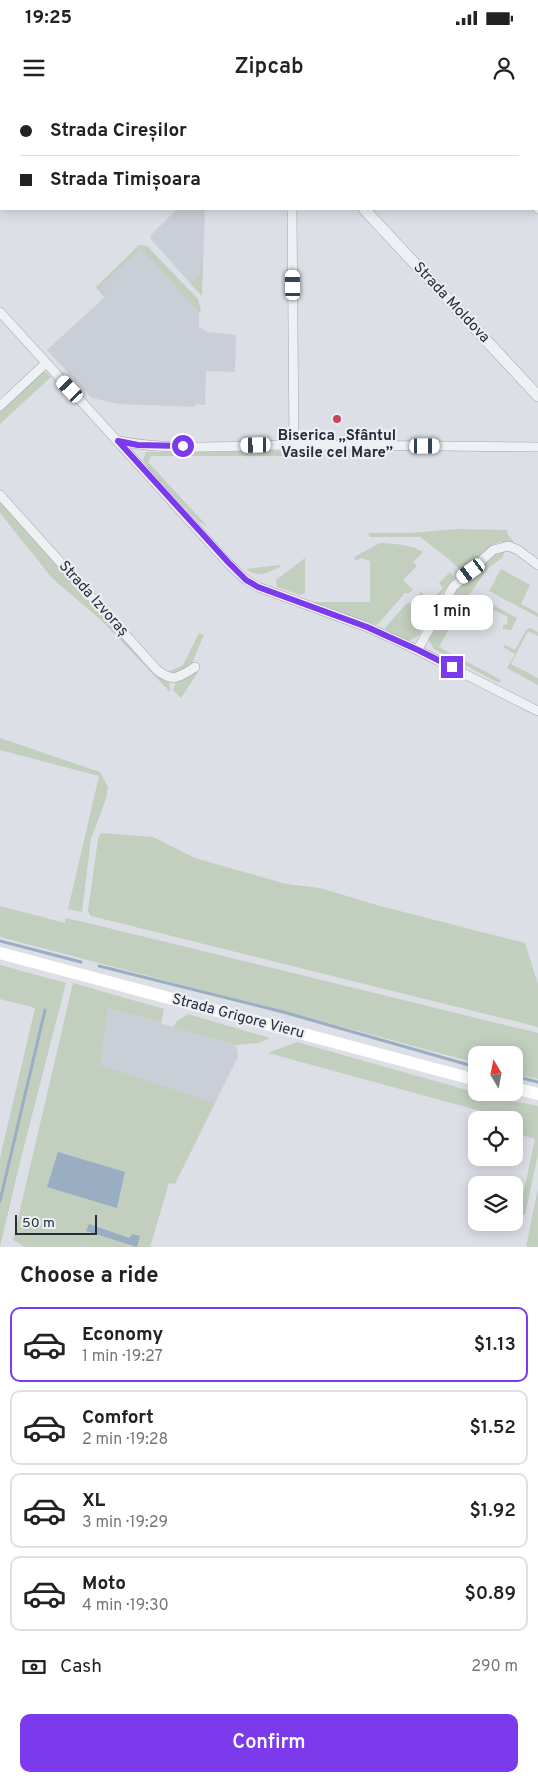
<!DOCTYPE html>
<html lang="en">
<head>
<meta charset="utf-8">
<style>
  body { margin:0; font-family:Overpass,sans-serif; background:#f6f6f6; color:#222; height:100vh; display:flex; flex-direction:column; font-size:19px; white-space:nowrap }
  * { box-sizing:border-box; margin:0 }
  p { font-size:16px; color:#767676 }
  .icon { flex:none; width:28px; height:28px; fill:none; stroke:currentColor; stroke-width:2; stroke-linecap:round; stroke-linejoin:round }
  .map { position:relative; height:1147px; overflow:hidden }
  .drawer { display:flex; flex-direction:column; background:#fff; flex:1 }
  .drawer>* { flex:none }
  .banner { position:absolute; left:0px; top:0px; width:539px; height:110px; box-shadow:0 2px 12px #0003; display:grid; align-content:center; height:110px; padding:0 20px; background:#fff }
  .needle { width:32px; rotate:350deg }
  .fabs { position:absolute; left:468px; top:946px; display:grid; gap:10px }
  .fabs a { display:grid; place-items:center; width:55px; height:55px; border-radius:10px; background:#fff; box-shadow:0 2px 12px #0003; font-size:25px }
  .scale { position:absolute; left:15px; bottom:12px; width:82px; box-sizing:border-box; padding-left:5px; border:2px solid #272e3a; border-top:0; font-size:14px; line-height:18px; white-space:nowrap; color:#272e3a; -webkit-text-stroke:4px #ebeef3; paint-order:stroke }
  .end { position:absolute; width:22px; height:22px; margin:-11px; border:6px solid #7c3aed; background:#fff; box-shadow:0 0 0 2px #fff }
  .from { border-radius:50% }
  .bubble { position:absolute; height:35px; border-radius:10px; background:#fff; box-shadow:0 2px 12px #0003; font-size:16px; font-weight:600; line-height:35px; text-align:center }
  .car { position:absolute; width:15px; height:30px; margin:-15px -8px; border-radius:6px; box-shadow:0 0 4px 1px #0007; background:linear-gradient(#fff 24%,#345 0 40%,#fff 0 76%,#345 0 86%,#fff 0) }
  .banner b { display:flex; align-items:center; gap:18px; height:48px; font-size:19px }
  .banner b+b { border-top:1px solid #e0e0e0 }
  .banner i { width:12px; height:12px; background:#222 }
  ul { padding:0; list-style:none }
  li { display:flex; align-items:center; gap:15px; height:75px; margin:0 10px 8px; padding:0 10px; border:2px solid #e0e0e0; border-radius:10px }
  li div { flex:1 }
  li b { display:block; font-size:19px }
  li em { font-style:normal; font-weight:600 }
  li.active { border-color:#7c3aed }
  li>.icon { width:45px; height:45px; stroke-width:1.5 }
  h2 { padding:0 20px; font-size:22px; line-height:60px }
  .pay { display:flex; align-items:center; gap:12px; height:55px; padding:0 20px; font-size:19px }
  .pay p { margin-inline-start:auto }
  .button { display:flex; gap:10px; margin-top:auto; padding:10px 20px }
  .button a { flex:1; height:58px; border-radius:10px; background:#7c3aed; color:#fff; font-size:20px; font-weight:600; line-height:58px; text-align:center }
  .status { display:flex; justify-content:space-between; align-items:center; height:35px; padding:0 25px; background:#fff; direction:ltr }
  .status svg { height:14px; fill:currentColor }
  header { display:flex; justify-content:space-between; align-items:center; height:65px; padding:0 20px; background:#fff; font-size:22px; font-weight:600 }
  .map>svg:first-child { display:block }
  .built { fill:#caced6 }
  .green { fill:#c2cebe }
  .water { fill:#99adc3 }
  .lines { fill:none; stroke-linecap:round; stroke-linejoin:round }
  .stream { stroke:#99adc3; stroke-width:3 }
  .minor-casing { stroke:#a2a6ae; stroke-width:10 }
  .tertiary-casing { stroke:#a2a6ae; stroke-width:12 }
  .minor { stroke:#eef0f4; stroke-width:9 }
  .tertiary { stroke:#eef0f4; stroke-width:11 }
  .secondary { stroke:#fff; stroke-width:12 }
  .route { stroke:#7c3aed; stroke-width:6 }
  .poi-dot { fill:#c3485a; stroke:#ebeef3; stroke-width:2 }
  .labels { text-anchor:middle; dominant-baseline:central; stroke-width:4.5; stroke-linejoin:round; paint-order:stroke }
  .street-label { font-size:15px; fill:#272e3a; stroke:#ebeef3 }
  .poi-label { font-size:15px; font-weight:bold; fill:#272e3a; stroke:#ebeef3 }
</style>
</head>
<body>
<div class="status"><b>19:25</b><svg viewBox="0 0 49 12"><path d="M0 12V9h3v3zM5 12V6h3v6zM10 12V3h3v9zM15 12V0h3v12zM26 1h20v11H26zM47 4h2v5h-2z"/></svg></div>
<header><svg class="icon" aria-label="menu" viewBox="0 0 24 24"><path d="M4 6h16M4 12h16M4 18h16"/></svg>Zipcab<svg class="icon" aria-label="person" viewBox="0 0 24 24"><circle cx="12" cy="8" r="4"/><path d="M4 21q1-7 8-7t8 7"/></svg></header>
<div class="map">
<svg width="538" height="1147" viewBox="0 0 538 1147">
  <rect width="100%" height="100%" fill="#dcdfe5"/>
  <!-- built -->
  <path class="built" d="M177 109H205L203 166H201V173L190 183 151 139V135Z
    M141 149 199 213V227L208 232 236 235 235 272 206 271 205 305 196 304 195 307 119 304 92 298 47 250 106 196 98 187Z
    M108 908 236 945 238 957 215 1003 99 965Z"/>
  <!-- green -->
  <path class="green" d="M139 145 147 146 198 199 201 210 199 213 141 149 99 187 106 195 104 197 96 187Z
    M200 166H203L202 196 190 183 201 173Z
    M43 272H46L51 277 0 324V311Z
    M287 351V356H151L148 362 207 426 198 421 149 369 143 360 146 352H149Z
    M0 400 57 466 159 575 169 582 170 592 102 521 52 478 0 413Z
    M456 429 507 430 508 435 514 442H500L494 444 466 471H461L450 460 420 437H370L368 433H412Z
    M380 443C396 444 409 444 423 452L413 462 417 466 403 480 413 490 409 493H405L377 525 309 504 312 502H370V461L361 458 356 461 354 457Z
    M506 449 502 458 488 468 469 495 460 510 461 521 467 525 466 527 453 521 439 547 501 580 499 583 434 549 428 538 448 508 450 494 496 452Z
    M305 458V493L300 495 277 487 276 480Z
    M280 465V467C264 474 261 478 246 469Z
    M501 469 530 485 521 504 538 513V517L489 491Z
    M450 472 454 477 453 480 433 504 416 497 421 492 430 501 443 488 439 483Z
    M482 499 517 518 511 530 503 529V525L507 524 508 517 486 506H484L479 517 473 514 472 509 478 500Z
    M411 503 428 512 429 517 418 536 408 541 387 532 385 528 406 504Z
    M530 528 538 532V536L528 531 511 564 538 578V585L507 568 515 554 503 547 505 545 515 550 527 529Z
    M199 533 204 535 192 563 193 564 174 575 168 572 183 565Z
    M196 570 198 572 181 598 173 590 176 582Z
    M0 638 100 672 108 687 106 699 91 739 82 812 68 809 99 676 0 650Z
    M101 733 153 737 195 758 286 784 320 788 380 806 525 843 538 884V927L91 816 88 811 98 739Z
    M0 806 65 823 66 818 92 824 538 933V979L514 974V955H476V963L362 932 0 837Z
    M0 865 66 883 20 1062 0 1147V1058L35 908 0 899Z
    M73 883 164 909 161 923 108 908 100 965 215 1003 175 1084 169 1083 150 1147H25L13 1140Z
    M188 914 270 938 259 943 236 945 173 927 177 921Z
    M297 942 488 996 538 1006V1054L525 1115 519 1114 535 1039 514 1033V1020H497L499 1016 268 953Z
    M538 1088V1147H526Z"/>
  <!-- water -->
  <path class="water" d="M58 1052 125 1072 117 1108 47 1087Z
    M89 1124 129 1138 133 1134 140 1136 137 1147 86 1131Z"/>
  <g class="lines">
    <!-- stream -->
    <path class="stream" d="M0 841 81 862
      M99 866 283 912 476 967
      M514 976 538 982
      M0 1101 45 910"/>
    <!-- minor casing -->
    <g class="minor-casing">
      <path id="minor" d="M438 0 439 1
        M538 108V109
        M292 109 294 345
        M0 212 228 463 246 480 258 487 367 527 411 547 538 611
        M0 306 46 263
        M119 341C174 352 237 345 294 345 375 345 457 346 538 347
        M0 395 157 570C173 583 180 577 195 567
        M418 549 453 487 493 450 508 446 518 450 538 465"/>
    </g>
    <!-- tertiary casing -->
    <g class="tertiary-casing">
      <path id="tertiary" d="M263 0 264 1
        M364 109 538 296"/>
    </g>
    <!-- minor -->
    <use href="#minor" class="minor"/>
    <!-- tertiary -->
    <use href="#tertiary" class="tertiary"/>
    <!-- secondary -->
    <path class="secondary" d="M0 853 476 980
      M514 988 538 994"/>
  </g>
  <g class="lines">
    <!-- route -->
    <path class="route" d="M183 346 138 345 118 341 228 462 246 480 258 487 367 527 418 550 452 567"/>
  </g>
  <!-- markers -->
  <circle class="poi-dot" cx="337" cy="319" r="5"/>
  <g class="labels">
    <!-- street labels -->
    <g class="street-label">
      <text transform="translate(451 203) rotate(47)">Strada Moldova</text>
      <text transform="translate(93 499) rotate(48)">Strada Izvoraș</text>
      <text transform="translate(238 917) rotate(15)">Strada Grigore Vieru</text>
    </g>
    <!-- poi labels -->
    <g class="poi-label">
      <text x="337" y="336">Biserica „Sfântul<tspan x="337" dy="17">Vasile cel Mare”</tspan></text>
    </g>
  </g>
</svg>
<div class="fabs">
<a><svg class="needle" viewBox="-14 -14 28 28"><path d="M0-13l5 13h-10z" fill="#e53935"/><path d="M0 13l5-13h-10z" fill="#767676"/></svg></a>
<a><svg class="icon" aria-label="locate" viewBox="0 0 24 24"><circle cx="12" cy="12" r="6"/><path d="M12 2v4M12 18v4M2 12h4M18 12h4"/></svg></a>
<a><svg class="icon" aria-label="layers" viewBox="0 0 24 24"><path d="M12 4l9 5-9 5-9-5zM3 14l9 5 9-5"/></svg></a>
</div>
<div class="scale">50 m</div>
<i class="end from" style="left:183px;top:346px"></i>
<i class="end" style="left:452px;top:567px"></i>
<div class="bubble" style="left:411px;top:495px;width:82px">1 min</div>
<i class="car" style="left:293px;top:185px;rotate:359deg"></i>
<i class="car" style="left:70px;top:289px;rotate:317deg"></i>
<i class="car" style="left:256px;top:345px;rotate:269deg"></i>
<i class="car" style="left:425px;top:346px;rotate:90deg"></i>
<i class="car" style="left:471px;top:471px;rotate:234deg"></i>
<div class="banner">
<b><i class="from"></i>Strada Cireșilor</b>
<b><i></i>Strada Timișoara</b>
</div>
</div>
<section class="drawer">
<h2>Choose a ride</h2>
<ul>
<li class="active"><svg class="icon" aria-label="car" viewBox="0 0 24 24"><path d="M5 17H2v-5l4-1 3-4h7l3 4 3 1v5h-3M9 17h6M6 11h13"/><circle cx="7" cy="17" r="2"/><circle cx="17" cy="17" r="2"/></svg><div><b>Economy</b><p>1 min · 19:27</p></div><em>$1.13</em></li>
<li><svg class="icon" aria-label="car" viewBox="0 0 24 24"><path d="M5 17H2v-5l4-1 3-4h7l3 4 3 1v5h-3M9 17h6M6 11h13"/><circle cx="7" cy="17" r="2"/><circle cx="17" cy="17" r="2"/></svg><div><b>Comfort</b><p>2 min · 19:28</p></div><em>$1.52</em></li>
<li><svg class="icon" aria-label="car" viewBox="0 0 24 24"><path d="M5 17H2v-5l4-1 3-4h7l3 4 3 1v5h-3M9 17h6M6 11h13"/><circle cx="7" cy="17" r="2"/><circle cx="17" cy="17" r="2"/></svg><div><b>XL</b><p>3 min · 19:29</p></div><em>$1.92</em></li>
<li><svg class="icon" aria-label="car" viewBox="0 0 24 24"><path d="M5 17H2v-5l4-1 3-4h7l3 4 3 1v5h-3M9 17h6M6 11h13"/><circle cx="7" cy="17" r="2"/><circle cx="17" cy="17" r="2"/></svg><div><b>Moto</b><p>4 min · 19:30</p></div><em>$0.89</em></li>
</ul>
<div class="pay"><svg class="icon" aria-label="cash" viewBox="0 0 24 24"><path d="M3 7h18v10H3z"/><circle cx="12" cy="12" r="2"/></svg>Cash<p>290 m</p></div>
<div class="button"><a>Confirm</a></div>
</section>
</body>
</html>
